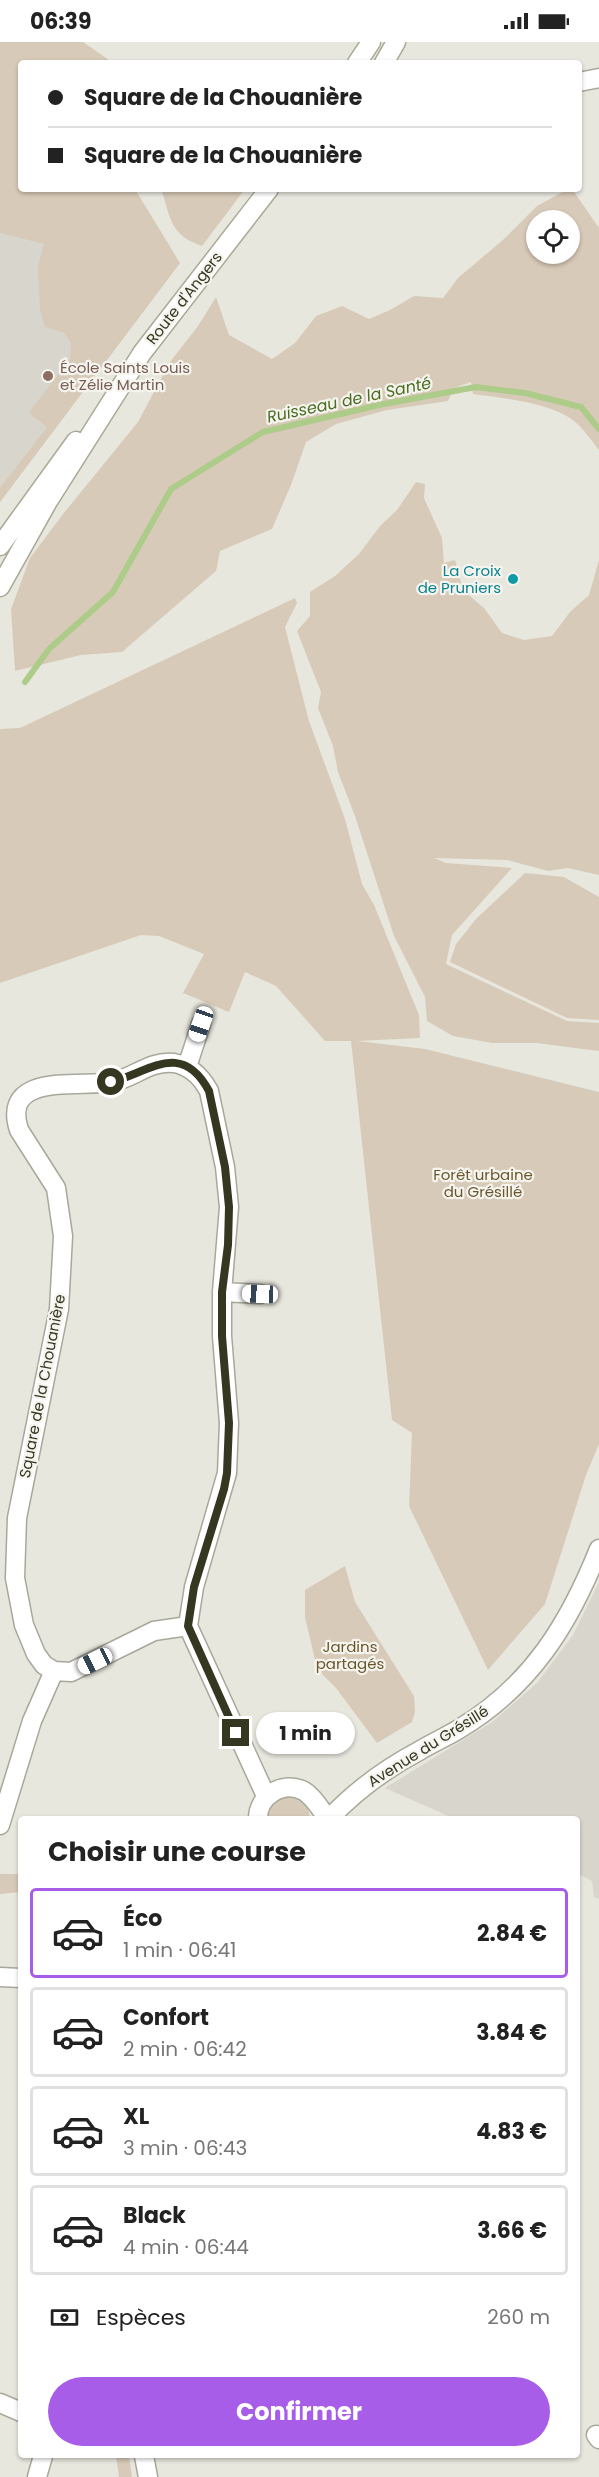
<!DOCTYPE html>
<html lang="fr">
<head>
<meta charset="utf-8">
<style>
  body { margin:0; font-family:Poppins,sans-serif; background:#f2f2f2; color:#222; height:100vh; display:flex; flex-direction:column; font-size:22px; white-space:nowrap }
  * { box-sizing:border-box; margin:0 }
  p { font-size:20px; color:#767676 }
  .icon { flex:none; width:33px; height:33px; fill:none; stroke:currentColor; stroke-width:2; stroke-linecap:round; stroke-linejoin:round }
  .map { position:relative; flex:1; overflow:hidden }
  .details { position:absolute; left:18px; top:1774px; width:562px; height:642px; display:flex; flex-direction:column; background:#fff; border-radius:6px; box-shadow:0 2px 4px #0004 }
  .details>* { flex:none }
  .hud { position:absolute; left:18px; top:18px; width:564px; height:132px; border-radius:6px; box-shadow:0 2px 4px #0004; display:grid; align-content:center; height:132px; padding:0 30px; background:#fff }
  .fabs { position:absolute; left:526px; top:168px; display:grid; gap:12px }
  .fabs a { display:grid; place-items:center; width:54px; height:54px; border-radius:50%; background:#fff; box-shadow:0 2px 4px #0004; font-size:30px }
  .end { position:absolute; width:27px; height:27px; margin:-14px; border:8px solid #363721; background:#fff; box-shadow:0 0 0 3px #fff }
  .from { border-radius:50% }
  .bubble { position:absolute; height:42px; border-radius:21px; background:#fff; box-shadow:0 2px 4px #0004; font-size:20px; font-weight:700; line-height:42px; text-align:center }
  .car { position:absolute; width:18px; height:36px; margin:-18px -9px; border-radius:8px; box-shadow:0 0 4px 2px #0007; background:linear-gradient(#fff 24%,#345 0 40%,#fff 0 76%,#345 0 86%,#fff 0) }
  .hud b { display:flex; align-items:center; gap:21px; height:57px; font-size:22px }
  .hud b+b { border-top:2px solid #e0e0e0 }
  .hud i { width:15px; height:15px; background:#222 }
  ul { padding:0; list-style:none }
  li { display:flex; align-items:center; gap:18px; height:90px; margin:0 12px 9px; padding:0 18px; border:3px solid #e0e0e0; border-radius:6px }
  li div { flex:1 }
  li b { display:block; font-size:22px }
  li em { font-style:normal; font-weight:700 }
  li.on { border-color:#a75de8 }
  li>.icon { width:54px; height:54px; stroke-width:1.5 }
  h2 { padding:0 30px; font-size:27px; line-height:72px }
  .pay { display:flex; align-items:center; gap:15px; height:66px; padding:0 30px; font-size:22px }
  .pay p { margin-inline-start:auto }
  .button { display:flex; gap:12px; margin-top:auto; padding:12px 30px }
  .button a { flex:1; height:69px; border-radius:36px; background:#a75de8; color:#fff; font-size:24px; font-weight:700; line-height:69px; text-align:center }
  .status { display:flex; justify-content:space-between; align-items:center; height:42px; padding:0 30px; background:#fff; direction:ltr }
  .status svg { height:16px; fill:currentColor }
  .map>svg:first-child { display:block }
  .built { fill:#d8d6cc }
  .green { fill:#d8cab8; fill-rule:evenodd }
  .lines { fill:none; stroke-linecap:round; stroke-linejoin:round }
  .stream { stroke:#adcb89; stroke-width:6 }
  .street-casing { stroke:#a8a89a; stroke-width:21 }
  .secondary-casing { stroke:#aaa995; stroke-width:21 }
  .street { stroke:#fff; stroke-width:18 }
  .secondary { stroke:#fff; stroke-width:18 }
  .route { stroke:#363721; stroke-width:8 }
  .education-dot { fill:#8d6e63; stroke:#f5f4ee; stroke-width:2 }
  .culture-dot { fill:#0f9aa8; stroke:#f5f4ee; stroke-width:2 }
  .labels { text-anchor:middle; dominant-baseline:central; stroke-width:4.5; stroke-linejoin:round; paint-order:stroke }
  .street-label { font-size:15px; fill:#363721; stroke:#f5f4ee }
  .education-label { font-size:15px; fill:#785e54; stroke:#f5f4ee; text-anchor:start }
  .culture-label { font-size:15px; fill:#0d838f; stroke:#f5f4ee; text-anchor:end }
  .park-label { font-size:15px; fill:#6a572e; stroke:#f5f4ee }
  .water-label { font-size:16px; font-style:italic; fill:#4a6d20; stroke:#f5f4ee }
</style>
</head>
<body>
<div class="status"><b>06:39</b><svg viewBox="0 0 49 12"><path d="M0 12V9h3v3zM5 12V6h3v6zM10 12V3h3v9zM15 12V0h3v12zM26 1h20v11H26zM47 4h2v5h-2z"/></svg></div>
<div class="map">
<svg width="599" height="2435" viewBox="0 0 599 2435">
  <rect width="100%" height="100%" fill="#e8e7de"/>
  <!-- built -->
  <path class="built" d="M0 113 21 147 180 221 0 460Z
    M599 1540V1857L594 1855 592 1839 578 1832V1778L455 1777 385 1746 492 1680 537 1641 573 1593Z"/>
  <!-- green -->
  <path class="green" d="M0 0H83L109 18 99 21H21V147H135L180 221 0 460V446L47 385 31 373 30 369 70 317 71 301 63 290 45 285 40 268 38 224 44 202 0 191Z
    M161 147H245L202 204C169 193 171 175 161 147Z
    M568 147H572L599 186V408C591 398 581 383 570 376 544 360 503 356 473 352L471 340 454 346 448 359 387 368 336 382 306 400 291 443 272 487 220 509 216 529 122 610 81 613 15 629 11 567 30 516 63 472 138 380 170 320 198 284 216 255 229 293 272 317 295 301 316 274 342 264 369 277 390 268 414 254 443 256 458 236 504 197 537 164ZM537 178H570V212H537Z
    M416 440 425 442 424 456 442 496 444 521 455 518 463 548 484 566 502 591 524 598 552 594 570 570 589 553 599 518V833L568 826 548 829 507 818 434 816 446 821 512 826 452 893 446 922 567 979 599 981V1009L536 1001H492L453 994 427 979 425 955 394 894 355 774 338 730 333 704 318 666 321 650 297 589 310 574V550L335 534 359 512 380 484 397 468Z
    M295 556 297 561 285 585 309 679 345 777 362 842 374 863 419 973 420 996 357 999 425 1007 599 1050V1402L586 1433 545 1562 488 1628 409 1464 412 1391 392 1378 351 999H325L276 944 245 930 229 970 183 951 204 912 159 894 141 893 0 941V687L20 686Z
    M525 831 564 835 599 855V978L567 976 450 920 456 902 476 877Z
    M345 1524 355 1560 414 1654 415 1670 412 1680 377 1701 336 1646 323 1633 315 1618 305 1575V1548Z
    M283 1754C299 1755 309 1760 310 1777L264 1778 267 1766Z
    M0 1832H21V1850L0 1852Z
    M116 2414H129L132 2435H119Z"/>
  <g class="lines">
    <!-- stream -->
    <path class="stream" d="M25 640 49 607 113 550 171 447 263 390 379 363 476 345 525 351 581 365 599 387"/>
    <!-- street casing -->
    <g class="street-casing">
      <path id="street" d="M579 40 599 36
        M187 1025 201 982
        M222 1250 260 1252
        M188 1584 194 1545 227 1431 229 1381 222 1294V1250L229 1165 225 1125 209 1049C201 1034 190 1024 174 1021 150 1018 134 1036 112 1040 82 1046 0 1029 19 1088L56 1146 63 1194 59 1267 17 1476 15 1536 24 1583 36 1612 44 1623 54 1629 71 1630 154 1589 188 1584 266 1754
        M258 1778C257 1754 283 1738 304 1749 314 1755 321 1768 328 1777
        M328 1778C354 1750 385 1727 419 1709 432 1701 446 1695 459 1687 531 1644 569 1582 599 1507
        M0 1783 32 1679 54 1629
        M0 1935 21 1936
        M0 2361 21 2370
        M596 2393 599 2397
        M144 2414 148 2435
        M37 2435 43 2414"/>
    </g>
    <!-- secondary casing -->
    <g class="secondary-casing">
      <path id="secondary" d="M357 21 371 0
        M384 21 396 0
        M0 504 76 399
        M0 545 47 461 142 311 269 147"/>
    </g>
    <!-- street -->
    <use href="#street" class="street"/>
    <!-- secondary -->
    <use href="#secondary" class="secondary"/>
  </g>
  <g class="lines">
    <!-- route -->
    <path class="route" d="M111 1040C148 1031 181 997 209 1049L225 1125 229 1165 228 1203 222 1250V1294L229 1381 227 1431 224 1447 194 1545 188 1584 236 1691"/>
  </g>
  <!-- markers -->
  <circle class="education-dot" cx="48" cy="334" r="6"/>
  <circle class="culture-dot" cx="513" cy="537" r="6"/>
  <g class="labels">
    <!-- street labels -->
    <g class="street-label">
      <text transform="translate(184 256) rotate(-52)">Route d'Angers</text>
      <text transform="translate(42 1344) rotate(-79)">Square de la Chouanière</text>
      <text transform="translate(428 1704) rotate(-32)">Avenue du Grésillé</text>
    </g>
    <!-- education labels -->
    <g class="education-label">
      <text x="60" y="325">École Saints Louis<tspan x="60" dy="17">et Zélie Martin</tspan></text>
    </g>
    <!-- culture labels -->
    <g class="culture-label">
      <text x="501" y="528">La Croix<tspan x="501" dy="17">de Pruniers</tspan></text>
    </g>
    <!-- park labels -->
    <g class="park-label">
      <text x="483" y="1132">Forêt urbaine<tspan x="483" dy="17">du Grésillé</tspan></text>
      <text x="350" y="1604">Jardins<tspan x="350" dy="17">partagés</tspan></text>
    </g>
    <!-- water labels -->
    <g class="water-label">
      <text transform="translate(349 358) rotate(-12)">Ruisseau de la Santé</text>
    </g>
  </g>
</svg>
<div class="fabs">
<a><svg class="icon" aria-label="locate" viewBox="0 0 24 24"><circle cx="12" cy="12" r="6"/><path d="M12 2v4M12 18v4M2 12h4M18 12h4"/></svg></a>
</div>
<i class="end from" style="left:111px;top:1040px"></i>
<i class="end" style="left:236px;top:1691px"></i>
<div class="bubble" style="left:256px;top:1670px;width:99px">1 min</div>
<i class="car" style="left:201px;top:982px;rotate:199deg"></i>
<i class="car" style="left:260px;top:1252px;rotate:272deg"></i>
<i class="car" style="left:95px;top:1619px;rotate:244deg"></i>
<div class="hud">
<b><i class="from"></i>Square de la Chouanière</b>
<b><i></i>Square de la Chouanière</b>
</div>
<section class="details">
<h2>Choisir une course</h2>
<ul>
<li class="on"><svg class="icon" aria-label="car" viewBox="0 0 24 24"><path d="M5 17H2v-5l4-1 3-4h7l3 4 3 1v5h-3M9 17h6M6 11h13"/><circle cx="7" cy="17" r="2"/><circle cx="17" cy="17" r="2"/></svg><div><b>Éco</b><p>1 min · 06:41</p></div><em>2.84 €</em></li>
<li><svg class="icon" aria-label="car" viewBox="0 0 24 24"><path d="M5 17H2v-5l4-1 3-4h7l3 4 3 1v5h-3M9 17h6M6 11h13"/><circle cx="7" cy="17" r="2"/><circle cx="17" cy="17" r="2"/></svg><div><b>Confort</b><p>2 min · 06:42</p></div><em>3.84 €</em></li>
<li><svg class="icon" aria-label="car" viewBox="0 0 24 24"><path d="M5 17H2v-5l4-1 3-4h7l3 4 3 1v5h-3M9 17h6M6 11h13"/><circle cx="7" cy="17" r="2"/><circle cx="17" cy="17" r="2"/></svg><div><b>XL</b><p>3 min · 06:43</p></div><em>4.83 €</em></li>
<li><svg class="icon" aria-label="car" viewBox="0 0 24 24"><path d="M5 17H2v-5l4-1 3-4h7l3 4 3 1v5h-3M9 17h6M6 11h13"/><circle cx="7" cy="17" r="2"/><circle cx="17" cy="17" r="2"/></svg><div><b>Black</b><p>4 min · 06:44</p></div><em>3.66 €</em></li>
</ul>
<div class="pay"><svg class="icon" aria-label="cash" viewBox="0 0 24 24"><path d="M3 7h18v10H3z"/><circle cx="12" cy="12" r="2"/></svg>Espèces<p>260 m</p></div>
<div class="button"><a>Confirmer</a></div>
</section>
</div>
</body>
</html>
